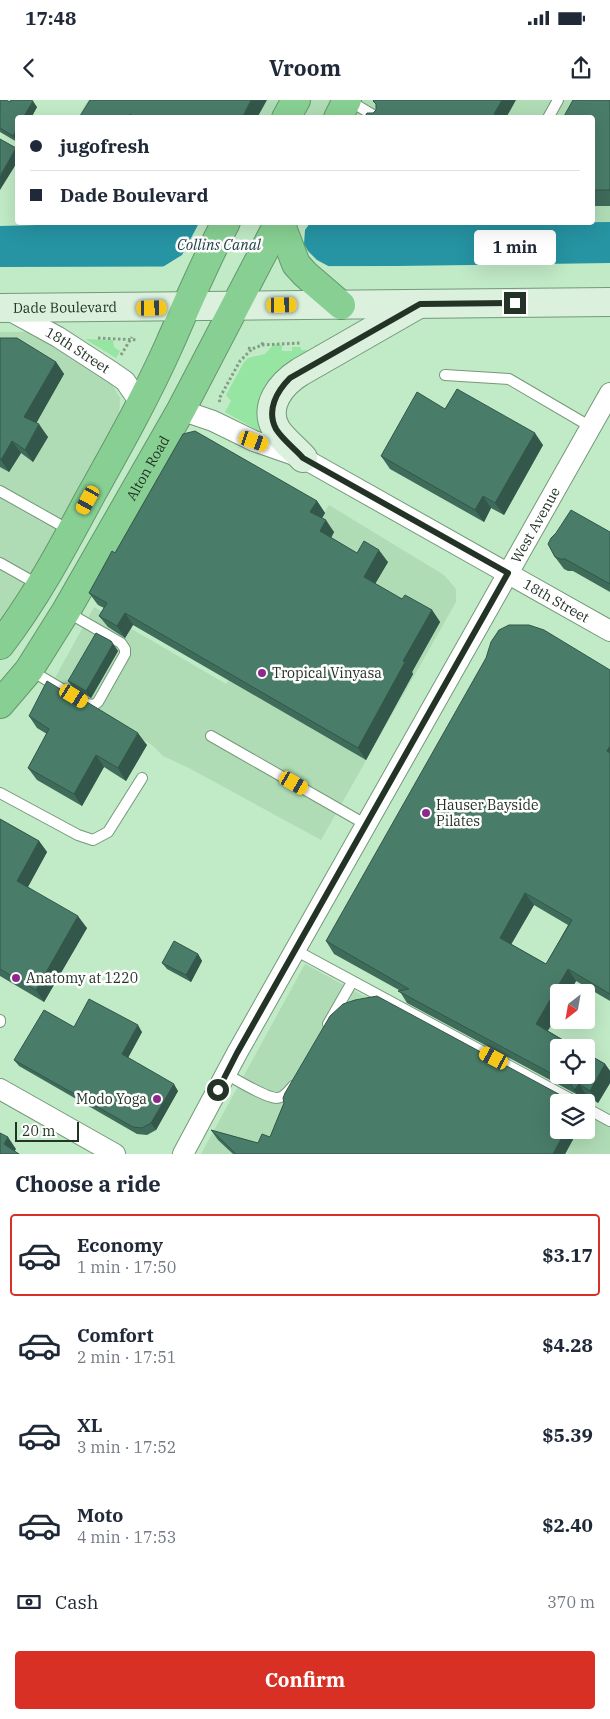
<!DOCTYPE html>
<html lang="en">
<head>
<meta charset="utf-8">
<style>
  body { margin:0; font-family:"IBM Plex Serif",serif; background:#f2f2f3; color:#1f2937; height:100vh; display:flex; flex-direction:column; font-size:19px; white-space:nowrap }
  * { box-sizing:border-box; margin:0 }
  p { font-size:16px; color:#747a83 }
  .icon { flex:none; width:28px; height:28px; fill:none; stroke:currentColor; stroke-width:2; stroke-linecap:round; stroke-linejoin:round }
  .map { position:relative; height:1054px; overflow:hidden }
  .sheet { display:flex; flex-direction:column; background:#fff; flex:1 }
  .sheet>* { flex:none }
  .banner { position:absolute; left:15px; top:15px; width:580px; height:110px; border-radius:5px; box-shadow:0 5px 20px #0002; display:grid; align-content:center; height:110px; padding:0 15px; background:#fff }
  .needle { width:32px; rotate:211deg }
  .fabs { position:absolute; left:550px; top:884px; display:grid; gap:10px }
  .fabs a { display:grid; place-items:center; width:45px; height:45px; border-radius:5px; background:#fff; box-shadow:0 5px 20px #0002; font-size:25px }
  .scale { position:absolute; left:15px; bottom:12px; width:64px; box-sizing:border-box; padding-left:5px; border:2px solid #233325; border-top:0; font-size:14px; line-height:18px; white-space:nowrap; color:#233325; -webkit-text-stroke:4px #fefefe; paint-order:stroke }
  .end { position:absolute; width:22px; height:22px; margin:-11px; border:6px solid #233325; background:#fff; box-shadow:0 0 0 2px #fff }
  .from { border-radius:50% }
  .bubble { position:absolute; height:35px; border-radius:5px; background:#fff; box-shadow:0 5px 20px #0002; font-size:16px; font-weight:800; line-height:35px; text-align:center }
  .car { position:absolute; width:15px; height:30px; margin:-15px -8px; border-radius:6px; box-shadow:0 0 4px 1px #0007; background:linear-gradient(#f5c518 24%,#345 0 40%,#f5c518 0 76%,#345 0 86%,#f5c518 0) }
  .banner b { display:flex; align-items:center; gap:18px; height:48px; font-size:19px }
  .banner b+b { border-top:1px solid #e0e1e3 }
  .banner i { width:12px; height:12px; background:#1f2937 }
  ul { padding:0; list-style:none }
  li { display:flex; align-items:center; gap:15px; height:82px; margin:0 10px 8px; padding:0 5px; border:2px solid transparent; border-radius:5px }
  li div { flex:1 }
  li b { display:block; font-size:19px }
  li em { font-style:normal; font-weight:800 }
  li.active { border-color:#d93025 }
  li>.icon { width:45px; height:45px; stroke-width:1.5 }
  h2 { padding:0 15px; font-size:22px; line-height:60px }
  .pay { display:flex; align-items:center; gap:12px; height:55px; padding:0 15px; font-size:19px }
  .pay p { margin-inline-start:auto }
  .primary-button { display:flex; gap:10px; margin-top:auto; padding:10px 15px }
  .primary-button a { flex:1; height:58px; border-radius:5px; background:#d93025; color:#fff; font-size:20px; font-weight:800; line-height:58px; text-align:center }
  .status { display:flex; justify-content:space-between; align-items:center; height:35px; padding:0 25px; background:#fff; direction:ltr }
  .status svg { height:14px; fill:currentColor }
  header { display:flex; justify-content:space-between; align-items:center; height:65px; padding:0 15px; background:#fff; font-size:22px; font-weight:800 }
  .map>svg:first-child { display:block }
  .built { fill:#afdcb5 }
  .green { fill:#96e5a2 }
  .water { fill:#2694a3 }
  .pier { fill:#c1eac6 }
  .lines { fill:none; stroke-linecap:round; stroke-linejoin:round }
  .lane-casing { stroke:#749979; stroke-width:12 }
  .street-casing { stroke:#749979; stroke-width:22 }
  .secondary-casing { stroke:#749979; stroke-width:30 }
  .highway-casing { stroke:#64986c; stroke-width:30 }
  .path { stroke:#809e83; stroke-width:3; stroke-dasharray:2.5 2.5; stroke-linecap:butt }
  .lane { stroke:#fff; stroke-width:10 }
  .street { stroke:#fff; stroke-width:20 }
  .secondary { stroke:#dbf1de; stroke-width:28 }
  .highway { stroke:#87cf92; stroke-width:28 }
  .wall { fill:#3f6b5a; fill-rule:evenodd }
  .shaded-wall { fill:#33574a }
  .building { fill:#497c69; stroke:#33574a; fill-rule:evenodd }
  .route { stroke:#233325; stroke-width:6 }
  .poi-dot { fill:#8f288d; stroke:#fefefe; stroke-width:2 }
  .labels { text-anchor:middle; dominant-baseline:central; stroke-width:5; stroke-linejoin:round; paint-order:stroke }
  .street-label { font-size:14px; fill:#233325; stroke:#fefefe }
  .poi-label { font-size:14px; fill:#233325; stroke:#fefefe; text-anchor:start }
  .water-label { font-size:15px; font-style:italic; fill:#1e3d42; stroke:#fefefe }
</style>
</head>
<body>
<div class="status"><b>17:48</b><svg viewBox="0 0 49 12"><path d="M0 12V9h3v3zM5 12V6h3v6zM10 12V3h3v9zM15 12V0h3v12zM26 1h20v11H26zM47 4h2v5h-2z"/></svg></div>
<header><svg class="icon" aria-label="back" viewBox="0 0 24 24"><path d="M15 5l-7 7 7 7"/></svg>Vroom<svg class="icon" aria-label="share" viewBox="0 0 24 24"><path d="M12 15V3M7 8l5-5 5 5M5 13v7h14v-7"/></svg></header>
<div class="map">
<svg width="610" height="1054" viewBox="0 0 610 1054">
  <rect width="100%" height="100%" fill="#c1eac6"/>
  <!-- built -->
  <path class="built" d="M88 0H610V122H593L592 18 78 17Z
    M20 122 592 123 310 125 249 123 19 125Z
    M0 232H31L106 275 120 298 119 320 21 492 0 524Z
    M329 405 444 475 456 489V502L321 740 189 668 163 656 152 645 51 585 94 507 226 584Z
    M305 864 364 896 409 915 559 1002V1030H586V1012L610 1025V1054H201Z"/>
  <!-- green -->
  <path class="green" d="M85 239 113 240 114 247 120 251 116 258Z
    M274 244 282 245V251H292V247H301V250H314L315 245 336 246 311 259 262 333 225 312 231 301 226 295 244 262 248 258 265 254Z"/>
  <!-- water -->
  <path class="water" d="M150 122 310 125 610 122V163L396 166 0 167V126Z"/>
  <!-- pier -->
  <path class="pier" d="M199 123H310L305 130 304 144 308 151 317 160 332 168H161L182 155Z"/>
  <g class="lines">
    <!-- lane casing -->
    <g class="lane-casing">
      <path id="lane" d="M348 0 378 18
        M548 18 558 0
        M445 275 509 279 591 327
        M0 391 71 431
        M0 463 39 485
        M30 570 87 604 94 605 98 602 125 554V549L121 543 67 512
        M211 636 365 724
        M0 693 78 735 93 740 108 732 142 678
        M295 850 576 1002
        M0 920V922
        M328 924 352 882
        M226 974C237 980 266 998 277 998 283 998 289 991 293 986
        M586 1008 610 1021"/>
    </g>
    <!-- street casing -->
    <g class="street-casing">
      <g id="street">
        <path id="s1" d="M5 208 58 237 112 272 125 281 141 304"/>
        <path id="s2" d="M181 310 213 321 254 341 303 358 610 531"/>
        <path d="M0 989 115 1054"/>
        <path id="s3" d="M183 1054 237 953 610 293"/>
      </g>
    </g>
    <!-- secondary casing -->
    <g class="secondary-casing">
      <g id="secondary">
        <path id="s4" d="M0 208 610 202"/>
        <path d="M303 358C295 349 282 339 276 329 263 306 281 284 300 272L417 205"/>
      </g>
    </g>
    <!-- highway casing -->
    <g class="highway-casing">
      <g id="highway">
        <path d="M286 18 296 0"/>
        <path d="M338 18 347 0"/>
        <path d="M280 122 296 164 305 174 341 205"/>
        <path d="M0 545C36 498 63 447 91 395 119 345 147 295 170 243 188 202 205 162 226 122"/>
        <path id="s5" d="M0 604 29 570 66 511 181 310 279 122"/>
      </g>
    </g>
    <!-- path -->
    <path class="path" d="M98 238 138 240
      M262 245 300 243
      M248 248 252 249 262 245 263 241
      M121 255 132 237
      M220 302 219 299 240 261 252 249"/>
    <!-- lane -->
    <use href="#lane" class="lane"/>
    <!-- street -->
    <use href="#street" class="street"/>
    <!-- secondary -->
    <use href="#secondary" class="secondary"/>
    <!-- highway -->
    <use href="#highway" class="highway"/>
  </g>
  <!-- wall -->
  <path class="wall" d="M0 0 37 7 31 18H18L17 42 0 32Z
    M610 0V106H592V18Z
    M0 238 56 262 64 274 36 323 48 337 33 362 21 353 9 372 0 367Z
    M445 309 543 345 504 415 491 408 484 422 390 369 381 356Z
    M317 401 325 413 322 418 334 432 331 438 357 453 388 462 375 484 402 499 432 510 440 522 412 572 413 574 366 660 133 525 125 538 108 527 99 516 104 508 98 505 89 493 115 453Z
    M610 432V492L573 471H568L564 469 555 457Z
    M111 541 118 551 91 598 73 588 68 581Z
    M610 570V901L576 881 548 931 605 964 610 971V983L598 1003 587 996 583 1002 578 995 407 903 399 890 334 854 326 841ZM534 805 568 825 546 864 511 844Z
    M29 616 147 645 126 681 104 667 82 706 37 680 28 668 47 634 37 628Z
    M0 719 39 741 47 752 28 787 87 828 44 902 0 876Z
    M198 854 202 861 191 882 167 869 162 863Z
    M142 932 128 958 178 991 156 1030 147 1035 137 1034 19 966 14 960Z
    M572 998 575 1002H559V1030L577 1032 565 1054H233L218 1040 211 1030 258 1043 270 1037 284 1003Z"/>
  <!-- shaded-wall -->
  <path class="shaded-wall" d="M251 0H267L257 18H242Z
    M502 0H516L506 18H497L494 14Z
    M33 1 37 7 31 18H23Z
    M18 27 17 42 13 36Z
    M16 48 18 50V61L0 90V76Z
    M56 262 64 274 33 329 24 317Z
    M39 324 48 337 33 362 25 350Z
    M535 333 543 345 504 415 495 403Z
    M12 341 21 353 9 372 1 360Z
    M483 396 491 408 484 422 475 410Z
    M317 401 325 413 319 423 310 412Z
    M326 420 334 432 328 443 320 431Z
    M379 450 388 462 372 489 364 477Z
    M432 510 440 522 412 572 413 574 366 660 358 648 403 561Z
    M125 513 133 525 125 538 117 526Z
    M113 544 118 551 91 598 86 591Z
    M138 633 147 645 126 681 118 668Z
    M610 646V656L607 651Z
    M96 655 104 667 82 706 74 694Z
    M39 741 47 752 25 792 17 781Z
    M525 793 534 805 508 850 500 838Z
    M78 816 87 828 44 902 36 890Z
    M198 854 202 861 191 882 186 875Z
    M568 869 576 881 570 892H559V911L544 936 536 924Z
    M138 925 142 932 126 961 122 954Z
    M605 964 610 971V983L598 1003 590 991Z
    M174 984 178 991 156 1030 151 1023Z
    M579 984 587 996 583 1002 574 990Z
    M572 998 575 1002H570Z
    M566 1030H576L577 1032 565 1054H553Z
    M8 1037 16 1049 13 1054 4 1044Z"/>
  <!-- building -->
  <path class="building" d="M0 0H6L10 2 11 0H31L33 1 23 18H18V27L13 36 0 28Z
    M90 0H251L242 18H136L130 14 128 18H84L80 16Z
    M374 0H502L494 14 501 18H364L367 13H373L376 10V4L373 1Z
    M573 0H610V90H592V18H563Z
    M0 39 16 48 0 76Z
    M0 238H17L56 262 24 317 39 324 25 350 12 341 1 360 0 359Z
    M457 289 535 333 495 403 483 396 475 410 381 356 417 292 445 309Z
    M195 331 317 401 310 412 326 420 320 431 357 453 364 441 379 450 364 477 402 499 405 495 432 510 403 561 405 562 358 648 125 513 117 526 99 516 107 503 89 493 112 451 115 453 183 334Z
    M571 410 610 432V484L565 459H560L555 457 548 444 551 438 556 433Z
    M509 525H529L544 530 610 570V646L607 651 610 653V894L568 869 536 924 576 948H559V975H586V953L605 964 590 991 579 984 574 990 571 984 398 891 409 889 326 841 486 558 491 542 499 530ZM525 793 572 820 546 864 500 838Z
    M96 533 111 541 113 544 86 591 68 581Z
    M47 581 75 598 82 599 138 633 118 668 96 655 74 694 28 668 49 629 29 616Z
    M0 719 39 741 17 781 78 816 36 890 0 869Z
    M174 841 198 854 186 875 162 863Z
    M377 896 566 998H572L570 1002H559V1030H566L553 1054H236L211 1030 258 1043 262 1034 270 1037 284 1003 283 998 285 993 330 916 343 904 355 900Z
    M89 899 138 925 122 954 174 984 151 1023 142 1028 133 1027 14 960 44 910 74 927Z
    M0 1033 8 1037 4 1044 19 1054H0Z"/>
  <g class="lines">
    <!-- route -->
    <path class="route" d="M218 990 237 953 508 473 303 358C295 349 282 339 276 329 266 310 277 291 290 278L420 204 515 203"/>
  </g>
  <!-- markers -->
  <g class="poi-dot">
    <circle cx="262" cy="573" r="5"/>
    <circle cx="426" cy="713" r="5"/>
    <circle cx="16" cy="878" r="5"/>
    <circle cx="157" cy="999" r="5"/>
  </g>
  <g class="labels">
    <!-- street labels -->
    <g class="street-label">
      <text stroke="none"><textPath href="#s4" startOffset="65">Dade Boulevard</textPath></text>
      <text stroke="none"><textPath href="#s1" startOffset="84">18th Street</textPath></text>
      <text stroke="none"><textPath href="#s5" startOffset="279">Alton Road</textPath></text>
      <text stroke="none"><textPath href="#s3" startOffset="721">West Avenue</textPath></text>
      <text stroke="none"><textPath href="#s2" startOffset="422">18th Street</textPath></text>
    </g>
    <!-- poi labels -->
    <g class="poi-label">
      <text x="272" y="573">Tropical Vinyasa</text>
      <text x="436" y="705">Hauser Bayside<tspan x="436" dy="16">Pilates</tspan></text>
      <text x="26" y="878">Anatomy at 1220</text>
      <text x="147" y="999" text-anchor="end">Modo Yoga</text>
    </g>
    <!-- water labels -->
    <g class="water-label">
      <text x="219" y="144">Collins Canal</text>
    </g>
  </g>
</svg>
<div class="fabs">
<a><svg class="needle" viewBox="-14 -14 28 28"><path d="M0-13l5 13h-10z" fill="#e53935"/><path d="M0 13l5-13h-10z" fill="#747a83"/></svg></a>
<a><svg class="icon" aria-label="locate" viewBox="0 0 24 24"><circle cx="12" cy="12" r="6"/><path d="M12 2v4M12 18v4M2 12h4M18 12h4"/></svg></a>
<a><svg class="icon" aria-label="layers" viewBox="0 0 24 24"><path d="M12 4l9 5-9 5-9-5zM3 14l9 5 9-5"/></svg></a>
</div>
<div class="scale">20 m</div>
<i class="end from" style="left:218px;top:990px"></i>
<i class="end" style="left:515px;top:203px"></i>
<div class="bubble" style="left:474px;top:130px;width:82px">1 min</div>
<i class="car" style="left:282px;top:205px;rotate:89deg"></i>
<i class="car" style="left:152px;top:208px;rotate:89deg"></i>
<i class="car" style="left:254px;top:341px;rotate:109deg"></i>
<i class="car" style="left:88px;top:400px;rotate:209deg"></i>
<i class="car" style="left:74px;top:596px;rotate:121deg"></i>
<i class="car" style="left:294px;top:683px;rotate:120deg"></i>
<i class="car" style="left:494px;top:958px;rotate:298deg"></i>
<div class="banner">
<b><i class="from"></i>jugofresh</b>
<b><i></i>Dade Boulevard</b>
</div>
</div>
<section class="sheet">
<h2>Choose a ride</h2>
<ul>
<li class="active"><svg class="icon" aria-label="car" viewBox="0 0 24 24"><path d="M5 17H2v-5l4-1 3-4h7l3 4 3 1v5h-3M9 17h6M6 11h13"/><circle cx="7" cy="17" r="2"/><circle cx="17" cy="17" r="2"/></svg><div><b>Economy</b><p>1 min · 17:50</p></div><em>$3.17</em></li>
<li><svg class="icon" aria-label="car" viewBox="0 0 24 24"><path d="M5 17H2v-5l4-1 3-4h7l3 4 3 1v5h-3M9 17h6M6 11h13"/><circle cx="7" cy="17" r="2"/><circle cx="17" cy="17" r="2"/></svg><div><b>Comfort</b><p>2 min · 17:51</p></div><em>$4.28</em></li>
<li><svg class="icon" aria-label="car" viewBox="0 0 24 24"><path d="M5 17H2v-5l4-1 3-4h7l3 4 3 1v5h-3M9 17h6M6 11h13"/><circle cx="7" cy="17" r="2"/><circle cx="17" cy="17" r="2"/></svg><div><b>XL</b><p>3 min · 17:52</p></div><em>$5.39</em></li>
<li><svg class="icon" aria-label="car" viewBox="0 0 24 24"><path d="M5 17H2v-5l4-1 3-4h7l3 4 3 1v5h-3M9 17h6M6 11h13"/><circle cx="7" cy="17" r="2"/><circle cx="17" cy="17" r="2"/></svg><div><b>Moto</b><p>4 min · 17:53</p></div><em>$2.40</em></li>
</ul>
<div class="pay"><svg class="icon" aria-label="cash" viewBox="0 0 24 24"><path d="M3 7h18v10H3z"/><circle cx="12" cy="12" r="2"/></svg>Cash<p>370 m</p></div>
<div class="primary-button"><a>Confirm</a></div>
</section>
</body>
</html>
